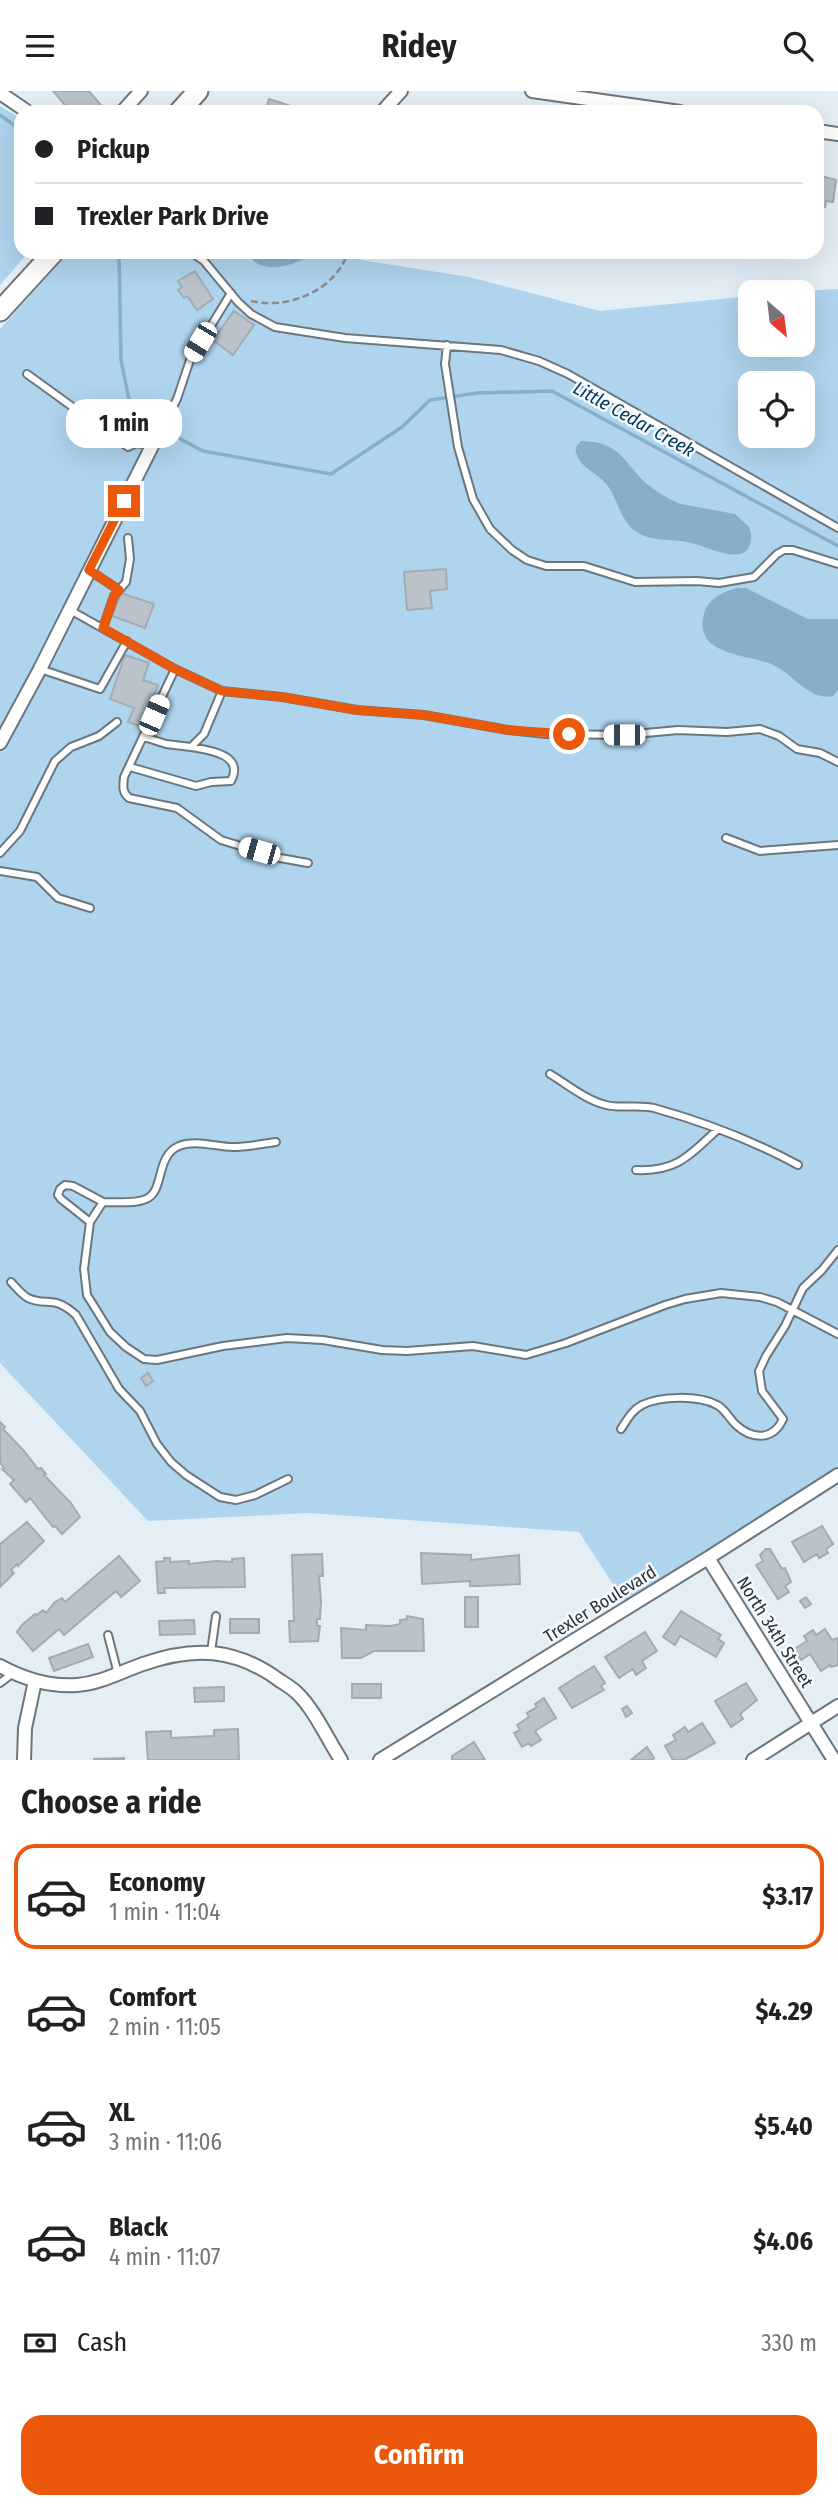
<!DOCTYPE html>
<html lang="en">
<head>
<meta charset="utf-8">
<style>
  body { margin:0; font-family:"Fira Sans Condensed",sans-serif; background:#f2f2f2; color:#202124; height:100vh; display:flex; flex-direction:column; font-size:26px; white-space:nowrap }
  * { box-sizing:border-box; margin:0 }
  p { font-size:23px; color:#757577 }
  .icon { flex:none; width:38px; height:38px; fill:none; stroke:currentColor; stroke-width:2; stroke-linecap:round; stroke-linejoin:round }
  .map { position:relative; height:1669px; overflow:hidden }
  .sheet { display:flex; flex-direction:column; background:#fff; flex:1 }
  .sheet>* { flex:none }
  .top-card { position:absolute; left:14px; top:14px; width:810px; height:154px; border-radius:21px; box-shadow:0 7px 28px #0002; display:grid; align-content:center; height:154px; padding:0 21px; background:#fff }
  .needle { width:46px; rotate:152deg }
  .fabs { position:absolute; left:738px; top:189px; display:grid; gap:14px }
  .fabs a { display:grid; place-items:center; width:77px; height:77px; border-radius:14px; background:#fff; box-shadow:0 7px 28px #0002; font-size:35px }
  .end { position:absolute; width:32px; height:32px; margin:-16px; border:9px solid #ea580c; background:#fff; box-shadow:0 0 0 4px #fff }
  .from { border-radius:50% }
  .bubble { position:absolute; height:49px; border-radius:21px; background:#fff; box-shadow:0 7px 28px #0002; font-size:23px; font-weight:700; line-height:49px; text-align:center }
  .car { position:absolute; width:21px; height:42px; margin:-21px -10px; border-radius:9px; box-shadow:0 0 5px 2px #0007; background:linear-gradient(#fff 24%,#345 0 40%,#fff 0 76%,#345 0 86%,#fff 0) }
  .top-card b { display:flex; align-items:center; gap:24px; height:66px; font-size:26px }
  .top-card b+b { border-top:2px solid #e0e0e0 }
  .top-card i { width:18px; height:18px; background:#202124 }
  ul { padding:0; list-style:none }
  li { display:flex; align-items:center; gap:21px; height:105px; margin:0 14px 10px; padding:0 7px; border:4px solid transparent; border-radius:21px }
  li div { flex:1 }
  li b { display:block; font-size:26px }
  li em { font-style:normal; font-weight:700 }
  li.selected { border-color:#ea580c }
  li>.icon { width:63px; height:63px; stroke-width:1.5 }
  h2 { padding:0 21px; font-size:32px; line-height:84px }
  .pay { display:flex; align-items:center; gap:18px; height:77px; padding:0 21px; font-size:26px }
  .pay p { margin-inline-start:auto }
  .cta { display:flex; gap:14px; margin-top:auto; padding:14px 21px }
  .cta a { flex:1; height:80px; border-radius:21px; background:#ea580c; color:#fff; font-size:28px; font-weight:700; line-height:80px; text-align:center }
  header { display:flex; justify-content:space-between; align-items:center; height:91px; padding:0 21px; background:#fff; font-size:32px; font-weight:700 }
  .map>svg:first-child { display:block }
  .green { fill:#afd4ee; fill-rule:evenodd }
  .water { fill:#86afcc }
  .lines { fill:none; stroke-linecap:round; stroke-linejoin:round }
  .stream { stroke:#86afcc; stroke-width:3.5 }
  .building { fill:#bac3ca; stroke:#a3acb3; stroke-width:2 }
  .service-casing { stroke:#6d767c; stroke-width:10 }
  .minor-casing { stroke:#6d767c; stroke-width:16 }
  .primary-casing { stroke:#6d767c; stroke-width:23 }
  .path { stroke:#878e93; stroke-width:2.5; stroke-dasharray:7 3.5; stroke-linecap:butt }
  .service { stroke:#fff; stroke-width:6 }
  .minor { stroke:#fff; stroke-width:12 }
  .primary { stroke:#fff; stroke-width:19 }
  .route { stroke:#ea580c; stroke-width:9 }
  .labels { text-anchor:middle; dominant-baseline:central; stroke-width:5; stroke-linejoin:round; paint-order:stroke }
  .street-label { font-size:18px; fill:#2d3134; stroke:#f4faff }
  .water-label { font-size:19px; font-style:italic; fill:#003753; stroke:#f4faff }
</style>
</head>
<body>
<header><svg class="icon" aria-label="menu" viewBox="0 0 24 24"><path d="M4 6h16M4 12h16M4 18h16"/></svg>Ridey<svg class="icon" aria-label="search" viewBox="0 0 24 24"><circle cx="10" cy="10" r="6"/><path d="M15 15l6 6"/></svg></header>
<div class="map">
<svg width="838" height="1669" viewBox="0 0 838 1669">
  <rect width="100%" height="100%" fill="#e4eef5"/>
  <!-- green -->
  <path class="green" d="M0 15 21 28V161H29L0 194Z
    M70 161H357L361 169 469 186 600 220 751 205V254H803V201H783L838 198V1378L624 1510 579 1441 309 1422 148 1430 0 1272V238ZM751 292H803V345H751Z"/>
  <!-- water -->
  <path class="water" d="M244 161H314C302 172 274 181 258 173 253 170 248 164 244 161Z
    M581 350C624 350 624 376 652 397 660 403 671 409 681 413L735 423 749 436 751 442C754 481 709 456 692 452 672 447 653 452 635 440 620 429 618 408 607 394 599 383 581 377 577 364 574 358 576 355 581 350Z
    M736 497H746L808 528H838V599L833 605C811 610 795 586 777 576 754 562 692 568 704 523 708 508 721 502 736 497Z"/>
  <g class="lines">
    <!-- stream -->
    <path class="stream" d="M0 24 21 39
      M119 161 121 269 130 314 156 335 203 360 331 383 402 336 430 309 477 302 552 300 838 455"/>
  </g>
  <!-- building -->
  <path class="building" d="M53 0H89L105 19 103 21H71Z
    M269 8 291 15 289 19 296 21H265Z
    M817 84 836 89 833 111 826 110 825 116 817 114Z
    M195 180 213 208 197 219 187 205 184 207 178 199 182 196 178 190Z
    M234 220 254 234 233 264 213 249Z
    M96 316 106 323 101 329 92 322Z
    M446 478 447 498 430 500 432 517 407 519 404 481Z
    M121 502 154 513 145 537 112 525Z
    M125 564 149 572 143 589 158 594 142 636 128 631 134 617 110 608Z
    M148 1282 153 1290 146 1295 141 1287Z
    M0 1331 5 1336 3 1338 24 1360 38 1378 41 1377 46 1383 44 1384 71 1412 80 1426 62 1443 55 1435 53 1436 30 1407 26 1411 10 1393 14 1389 2 1378 4 1377 0 1372Z
    M27 1431 44 1450 18 1475 17 1473 11 1479 14 1482 0 1496V1453Z
    M822 1435 833 1453 826 1458 828 1462 819 1467 817 1463 804 1471 792 1451Z
    M766 1458H770L782 1478 785 1477 791 1491 785 1495 789 1501 778 1508 756 1474 763 1470 760 1464Z
    M421 1462 471 1464V1469L519 1464 520 1493 480 1495H470V1490L422 1493Z
    M322 1463 323 1485H319L321 1510 320 1528H317V1535H320L318 1550 290 1551 289 1530H294L292 1464Z
    M119 1465 140 1490 121 1506 116 1500 64 1544 59 1538 33 1560 17 1541 22 1534 35 1523 37 1524 43 1519 46 1522 55 1511 62 1507 65 1511Z
    M164 1467H170V1471L189 1470V1473L216 1470 232 1471V1468L244 1467 245 1496 164 1497 165 1502H158L156 1471 165 1470Z
    M465 1506H478V1536H465Z
    M806 1506 811 1513 805 1517 800 1510Z
    M681 1520 721 1544 718 1548 724 1552 716 1566 680 1545 675 1554 663 1546Z
    M407 1525 423 1528 424 1560H374L361 1567H342L341 1537 366 1539V1534L391 1535 400 1533V1529L407 1528Z
    M230 1528H259V1542H230Z
    M194 1529 195 1543 160 1544 159 1530Z
    M825 1538 832 1549 838 1547V1574L831 1576 830 1574 821 1580 810 1563 801 1569 794 1558 807 1550 804 1545 813 1539 816 1544Z
    M645 1541 657 1560 642 1570 646 1577 636 1584 633 1578 619 1587 605 1566Z
    M88 1553 93 1566 54 1580 49 1567Z
    M594 1575 605 1592 601 1595 604 1599 572 1617 559 1597Z
    M746 1592 757 1609 740 1623 743 1628 731 1636 715 1610Z
    M352 1593H381V1607H352Z
    M224 1596V1610L195 1611 194 1597Z
    M544 1607 556 1627 535 1640 541 1649 531 1655 529 1652 522 1656 514 1642 520 1639 517 1634 529 1626 527 1622 537 1616 535 1613Z
    M627 1615 632 1622 626 1626 622 1618Z
    M702 1632 715 1652 684 1669H673L665 1655 676 1649 673 1644 685 1636 688 1641Z
    M238 1638 239 1669H148L146 1641 171 1640V1647L214 1645V1639Z
    M474 1651 485 1669H452V1665Z
    M647 1656 654 1667 653 1669H631Z
    M124 1667V1669H94V1668Z"/>
  <g class="lines">
    <!-- service casing -->
    <g class="service-casing">
      <path id="service" d="M191 161 204 170 238 211 251 223 275 236 345 247 501 259 539 270 568 283 838 437
        M447 254 445 273 458 356 473 408 490 438 512 459 527 469 546 475H584L635 491 697 490 719 492 754 486 777 463 784 459H793L838 473
        M27 283 128 356 137 352 152 355 177 308 190 269 231 202
        M89 479 119 499
        M70 519 175 578
        M103 537 114 505 126 491 130 468 128 447
        M40 578 100 598 127 550
        M222 600 282 606 357 619 424 624 508 639 546 643 624 644 678 639 727 641 760 638 779 645 797 658 820 662 838 671
        M144 646 166 653 191 656 204 643 222 600 175 578 124 686C123 696 122 701 129 707L177 717 221 749 280 767 308 772
        M130 676 196 695 211 691 231 690C245 663 208 659 191 656
        M726 747 760 760 838 754
        M0 762 20 740 55 670 71 656 99 645 117 631
        M0 780 37 786 58 807 90 817
        M550 983C568 994 586 1009 606 1014 622 1018 638 1013 654 1017 704 1031 752 1049 798 1074
        M636 1079C677 1081 690 1064 718 1038
        M103 1111C116 1111 135 1113 146 1108 165 1100 155 1065 179 1055 195 1048 216 1056 233 1056 247 1056 261 1053 276 1051
        M90 1131 61 1108 58 1104 60 1098 65 1094 73 1095 103 1111 90 1131 84 1178 87 1204 110 1241 126 1256 144 1268 157 1269 223 1255 287 1247 323 1249 382 1259 407 1260 473 1255 526 1264 566 1252 665 1214 685 1208 721 1202 760 1206 777 1211 838 1243
        M11 1191C16 1196 21 1203 28 1207 47 1216 53 1203 76 1224L119 1298 140 1320 157 1353 171 1371 186 1384 220 1406 236 1409 255 1404 288 1388
        M621 1338C627 1329 632 1319 642 1314 660 1305 698 1304 717 1314 725 1318 729 1327 735 1333 752 1349 773 1350 783 1328L762 1300 759 1280 766 1265 785 1235 803 1197 822 1179 838 1159
        M108 1544 118 1583
        M211 1561 216 1525
        M0 1592 13 1582"/>
    </g>
    <!-- minor casing -->
    <g class="minor-casing">
      <path id="minor" d="M532 0 680 21
        M0 2 28 21
        M122 21 141 0
        M382 21 401 0
        M817 40 838 43
        M0 652 40 578 152 355
        M708 1467 834 1669
        M0 1575C24 1588 49 1596 77 1594 101 1592 120 1581 143 1573 194 1555 235 1557 279 1589 285 1593 292 1597 297 1602 314 1618 328 1649 341 1669
        M24 1669 25 1637 35 1590
        M380 1669 708 1467 838 1384
        M753 1669 838 1615"/>
    </g>
    <!-- primary casing -->
    <g class="primary-casing">
      <path id="primary" d="M179 21 198 0
        M0 220 54 161"/>
    </g>
    <!-- path -->
    <path class="path" d="M251 210C289 219 336 199 348 161"/>
    <!-- service -->
    <use href="#service" class="service"/>
    <!-- minor -->
    <use href="#minor" class="minor"/>
    <!-- primary -->
    <use href="#primary" class="primary"/>
  </g>
  <g class="lines">
    <!-- route -->
    <path class="route" d="M124 410 89 479 119 499 114 505 103 537 175 578 222 600 282 606 356 619 424 624 508 639 569 643"/>
  </g>
  <g class="labels">
    <!-- street labels -->
    <g class="street-label">
      <text transform="translate(600 1513) rotate(-32)">Trexler Boulevard</text>
      <text transform="translate(775 1541) rotate(58)">North 34th Street</text>
    </g>
    <!-- water labels -->
    <g class="water-label">
      <text transform="translate(634 328) rotate(29)">Little Cedar Creek</text>
    </g>
  </g>
</svg>
<div class="fabs">
<a><svg class="needle" viewBox="-14 -14 28 28"><path d="M0-13l5 13h-10z" fill="#e53935"/><path d="M0 13l5-13h-10z" fill="#757577"/></svg></a>
<a><svg class="icon" aria-label="locate" viewBox="0 0 24 24"><circle cx="12" cy="12" r="6"/><path d="M12 2v4M12 18v4M2 12h4M18 12h4"/></svg></a>
</div>
<i class="end from" style="left:569px;top:643px"></i>
<i class="end" style="left:124px;top:410px"></i>
<div class="bubble" style="left:66px;top:308px;width:116px">1 min</div>
<i class="car" style="left:200px;top:251px;rotate:211deg"></i>
<i class="car" style="left:154px;top:624px;rotate:24deg"></i>
<i class="car" style="left:624px;top:644px;rotate:270deg"></i>
<i class="car" style="left:259px;top:760px;rotate:286deg"></i>
<div class="top-card">
<b><i class="from"></i>Pickup</b>
<b><i></i>Trexler Park Drive</b>
</div>
</div>
<section class="sheet">
<h2>Choose a ride</h2>
<ul>
<li class="selected"><svg class="icon" aria-label="car" viewBox="0 0 24 24"><path d="M5 17H2v-5l4-1 3-4h7l3 4 3 1v5h-3M9 17h6M6 11h13"/><circle cx="7" cy="17" r="2"/><circle cx="17" cy="17" r="2"/></svg><div><b>Economy</b><p>1 min · 11:04</p></div><em>$3.17</em></li>
<li><svg class="icon" aria-label="car" viewBox="0 0 24 24"><path d="M5 17H2v-5l4-1 3-4h7l3 4 3 1v5h-3M9 17h6M6 11h13"/><circle cx="7" cy="17" r="2"/><circle cx="17" cy="17" r="2"/></svg><div><b>Comfort</b><p>2 min · 11:05</p></div><em>$4.29</em></li>
<li><svg class="icon" aria-label="car" viewBox="0 0 24 24"><path d="M5 17H2v-5l4-1 3-4h7l3 4 3 1v5h-3M9 17h6M6 11h13"/><circle cx="7" cy="17" r="2"/><circle cx="17" cy="17" r="2"/></svg><div><b>XL</b><p>3 min · 11:06</p></div><em>$5.40</em></li>
<li><svg class="icon" aria-label="car" viewBox="0 0 24 24"><path d="M5 17H2v-5l4-1 3-4h7l3 4 3 1v5h-3M9 17h6M6 11h13"/><circle cx="7" cy="17" r="2"/><circle cx="17" cy="17" r="2"/></svg><div><b>Black</b><p>4 min · 11:07</p></div><em>$4.06</em></li>
</ul>
<div class="pay"><svg class="icon" aria-label="cash" viewBox="0 0 24 24"><path d="M3 7h18v10H3z"/><circle cx="12" cy="12" r="2"/></svg>Cash<p>330 m</p></div>
<div class="cta"><a>Confirm</a></div>
</section>
</body>
</html>
